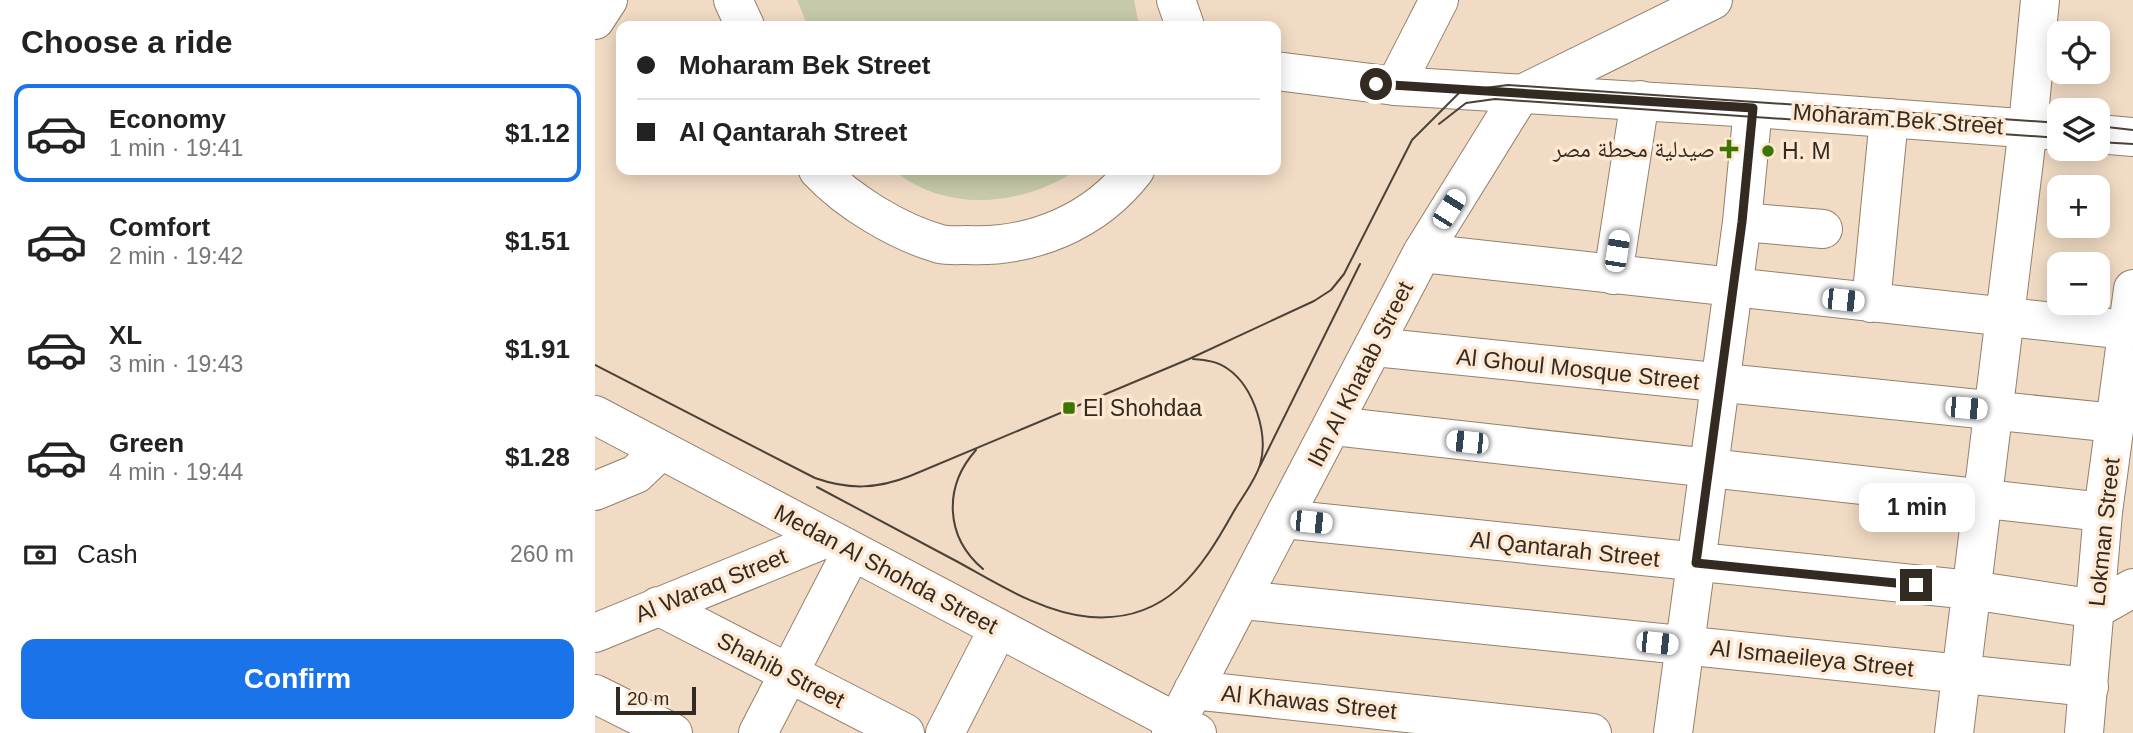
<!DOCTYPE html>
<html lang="en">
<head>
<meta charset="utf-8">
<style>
  body { margin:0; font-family:Arial,"Noto Naskh Arabic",sans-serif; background:#f2f2f2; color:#222; height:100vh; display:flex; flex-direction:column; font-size:26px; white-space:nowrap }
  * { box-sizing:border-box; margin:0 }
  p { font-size:23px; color:#767676 }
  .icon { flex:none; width:38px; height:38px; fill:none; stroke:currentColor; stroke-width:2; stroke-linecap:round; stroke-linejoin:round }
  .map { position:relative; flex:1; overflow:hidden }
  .panel { display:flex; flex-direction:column; background:#fff; width:595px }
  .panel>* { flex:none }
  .hud { position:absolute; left:21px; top:21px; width:665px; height:154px; border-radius:14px; box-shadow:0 4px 18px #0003; display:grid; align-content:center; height:154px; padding:0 21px; background:#fff }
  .fabs { position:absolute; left:1452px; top:21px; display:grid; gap:14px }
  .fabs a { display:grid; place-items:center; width:63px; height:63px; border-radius:14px; background:#fff; box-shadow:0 4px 18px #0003; font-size:35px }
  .scale { position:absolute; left:21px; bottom:18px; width:80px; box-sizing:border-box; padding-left:7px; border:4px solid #332b22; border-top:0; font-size:19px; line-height:24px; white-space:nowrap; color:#332b22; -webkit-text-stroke:5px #fee8d1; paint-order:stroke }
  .end { position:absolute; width:32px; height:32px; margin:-16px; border:9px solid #332b22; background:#fff; box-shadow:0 0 0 4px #fff }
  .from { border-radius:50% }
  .bubble { position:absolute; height:49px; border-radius:14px; background:#fff; box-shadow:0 4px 18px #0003; font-size:23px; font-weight:600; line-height:49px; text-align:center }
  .car { position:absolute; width:21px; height:42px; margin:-21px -10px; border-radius:9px; box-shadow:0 0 5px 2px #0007; background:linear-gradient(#fff 24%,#345 0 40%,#fff 0 76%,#345 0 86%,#fff 0) }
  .hud b { display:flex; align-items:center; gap:24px; height:66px; font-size:26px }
  .hud b+b { border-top:2px solid #e0e0e0 }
  .hud i { width:18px; height:18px; background:#222 }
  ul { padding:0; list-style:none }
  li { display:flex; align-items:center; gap:21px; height:98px; margin:0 14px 10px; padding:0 7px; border:4px solid transparent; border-radius:14px }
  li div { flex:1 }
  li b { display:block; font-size:26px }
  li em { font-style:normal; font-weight:600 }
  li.current { border-color:#1a73e8 }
  li>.icon { width:63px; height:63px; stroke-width:1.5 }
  h2 { padding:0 21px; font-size:32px; line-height:84px }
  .pay { display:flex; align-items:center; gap:18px; height:77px; padding:0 21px; font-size:26px }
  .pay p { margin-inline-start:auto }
  .action { display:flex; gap:14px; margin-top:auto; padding:14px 21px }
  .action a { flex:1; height:80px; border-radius:14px; background:#1a73e8; color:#fff; font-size:28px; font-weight:600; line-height:80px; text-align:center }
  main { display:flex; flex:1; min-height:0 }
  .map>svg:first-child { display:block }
  .green { fill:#c6caa9 }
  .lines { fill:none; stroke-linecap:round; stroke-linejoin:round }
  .minor-casing { stroke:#94806b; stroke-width:40 }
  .major-casing { stroke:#94806b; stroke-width:40 }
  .minor { stroke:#fff; stroke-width:38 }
  .major { stroke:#fff; stroke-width:38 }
  .tram { stroke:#4b4237; stroke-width:2 }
  .route { stroke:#332b22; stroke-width:9 }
  .poi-dot { fill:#3d7503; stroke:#fee8d1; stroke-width:2.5 }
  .labels { text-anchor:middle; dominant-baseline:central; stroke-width:7; stroke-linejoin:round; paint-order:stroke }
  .street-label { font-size:23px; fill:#332b22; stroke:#fee8d1 }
  .poi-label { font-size:23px; fill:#332b22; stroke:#fee8d1; text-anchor:start }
</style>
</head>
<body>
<main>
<section class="panel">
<h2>Choose a ride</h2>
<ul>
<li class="current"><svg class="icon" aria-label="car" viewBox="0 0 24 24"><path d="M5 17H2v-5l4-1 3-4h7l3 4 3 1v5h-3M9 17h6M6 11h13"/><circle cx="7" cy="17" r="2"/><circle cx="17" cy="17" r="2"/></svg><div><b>Economy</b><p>1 min · 19:41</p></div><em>$1.12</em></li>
<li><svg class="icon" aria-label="car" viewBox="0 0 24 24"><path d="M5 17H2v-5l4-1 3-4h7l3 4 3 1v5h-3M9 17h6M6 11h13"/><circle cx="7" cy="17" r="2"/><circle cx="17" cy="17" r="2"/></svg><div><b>Comfort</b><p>2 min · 19:42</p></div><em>$1.51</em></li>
<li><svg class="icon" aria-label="car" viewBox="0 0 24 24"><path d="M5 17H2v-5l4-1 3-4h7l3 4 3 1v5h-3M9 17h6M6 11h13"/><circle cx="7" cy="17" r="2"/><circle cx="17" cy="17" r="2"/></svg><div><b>XL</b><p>3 min · 19:43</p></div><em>$1.91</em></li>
<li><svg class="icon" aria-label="car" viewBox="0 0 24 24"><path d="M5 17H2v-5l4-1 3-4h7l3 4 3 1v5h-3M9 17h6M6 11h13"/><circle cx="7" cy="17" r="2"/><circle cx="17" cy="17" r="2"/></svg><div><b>Green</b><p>4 min · 19:44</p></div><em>$1.28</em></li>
</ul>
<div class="pay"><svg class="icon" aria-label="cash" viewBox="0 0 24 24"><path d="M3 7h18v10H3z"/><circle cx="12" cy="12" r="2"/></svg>Cash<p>260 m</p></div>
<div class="action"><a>Confirm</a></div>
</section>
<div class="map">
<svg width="1538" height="733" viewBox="0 0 1538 733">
  <rect width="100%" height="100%" fill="#f1dbc4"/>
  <!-- green -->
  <path class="green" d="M202 0H539L544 26H213Z
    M298 170H482C427 206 353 214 298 170Z"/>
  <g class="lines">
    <!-- minor casing -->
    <g class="minor-casing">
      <path id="minor" d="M800 86 844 0
        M1147 222 1228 229
        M827 253 1532 330
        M1018 275 1045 100
        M1276 303 1294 118
        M780 347 1520 423
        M0 415 602 733
        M739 426 1508 512
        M0 491 41 474 66 450
        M689 519 1376 590 1501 609 1538 588
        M648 600 1494 687
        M63 606 310 733
        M0 633 232 538
        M598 690 997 733
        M0 694 78 733
        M163 733 257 551
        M350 733 403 629
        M576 733 827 253 925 95 1118 0
        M1078 733 1147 222 1158 108
        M1359 733 1432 136 1445 0
        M1489 733 1508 512 1538 289"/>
    </g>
    <!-- major casing -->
    <g class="major-casing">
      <path id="major" d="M138 0 150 26
        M581 0 590 26
        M0 20 13 0
        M681 71 800 86 1158 108 1465 131
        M1503 134 1538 137
        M223 170C253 202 303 232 345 244 354 246 364 245 372 245 437 248 500 222 540 170"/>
    </g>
    <!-- minor -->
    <use href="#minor" class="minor"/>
    <!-- major -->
    <use href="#major" class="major"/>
    <!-- tram -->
    <path class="tram" d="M844 124 871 103 900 99 1465 138
      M1503 126 1538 130
      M1503 142 1538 144
      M0 365 220 478C254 490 282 489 315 476L594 359 719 301 736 290 749 274 817 140 866 91 913 85 1465 123
      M381 450C348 487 350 537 388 569
      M665 466 765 264
      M222 487C269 512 316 537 363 562 403 584 448 613 495 617 572 623 606 570 639 511 647 497 660 481 665 465 674 435 659 387 633 369 622 361 610 360 598 359"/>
  </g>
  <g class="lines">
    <!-- route -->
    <path class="route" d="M781 84 1158 108 1147 222 1101 563 1321 585"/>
  </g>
  <!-- markers -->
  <g class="poi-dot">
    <path d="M1130.5 138.5h7v7h7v7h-7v7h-7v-7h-7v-7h7z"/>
    <circle cx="1173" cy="151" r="7"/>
    <rect x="467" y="401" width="14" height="14" rx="3.5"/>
  </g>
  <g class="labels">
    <!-- street labels -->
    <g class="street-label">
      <text transform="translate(1303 119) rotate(4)">Moharam Bek Street</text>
      <text transform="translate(983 369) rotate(6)">Al Ghoul Mosque Street</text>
      <text transform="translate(765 374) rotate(-63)">Ibn Al Khatab Street</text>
      <text transform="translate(1509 532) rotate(-84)">Lokman Street</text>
      <text transform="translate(970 549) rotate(6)">Al Qantarah Street</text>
      <text transform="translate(291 569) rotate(28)">Medan Al Shohda Street</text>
      <text transform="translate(116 585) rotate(-22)">Al Waraq Street</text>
      <text transform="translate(1217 658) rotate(6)">Al Ismaeileya Street</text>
      <text transform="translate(186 670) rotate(27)">Shahib Street</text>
      <text transform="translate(714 702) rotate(6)">Al Khawas Street</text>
    </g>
    <!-- poi labels -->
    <g class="poi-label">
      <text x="1120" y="149" text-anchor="end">صيدلية محطة مصر</text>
      <text x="1187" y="151">H. M</text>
      <text x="488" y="408">El Shohdaa</text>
    </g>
  </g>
</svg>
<div class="fabs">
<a><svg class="icon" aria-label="locate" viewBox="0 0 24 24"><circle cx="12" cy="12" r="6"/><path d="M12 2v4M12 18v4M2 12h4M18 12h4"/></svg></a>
<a><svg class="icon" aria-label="layers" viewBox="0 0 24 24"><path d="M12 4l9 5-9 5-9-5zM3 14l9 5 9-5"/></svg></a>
<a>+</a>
<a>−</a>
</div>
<div class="scale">20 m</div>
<i class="end from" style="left:781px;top:84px"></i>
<i class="end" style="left:1321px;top:585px"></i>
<div class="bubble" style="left:1264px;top:483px;width:116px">1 min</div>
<i class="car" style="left:854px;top:209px;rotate:32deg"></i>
<i class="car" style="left:1022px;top:251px;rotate:9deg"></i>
<i class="car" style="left:1248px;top:300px;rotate:96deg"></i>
<i class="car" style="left:1371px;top:408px;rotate:95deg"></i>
<i class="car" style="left:872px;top:442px;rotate:276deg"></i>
<i class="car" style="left:716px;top:522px;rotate:96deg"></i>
<i class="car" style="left:1062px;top:643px;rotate:96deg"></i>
<div class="hud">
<b><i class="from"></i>Moharam Bek Street</b>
<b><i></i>Al Qantarah Street</b>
</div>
</div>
</main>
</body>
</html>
